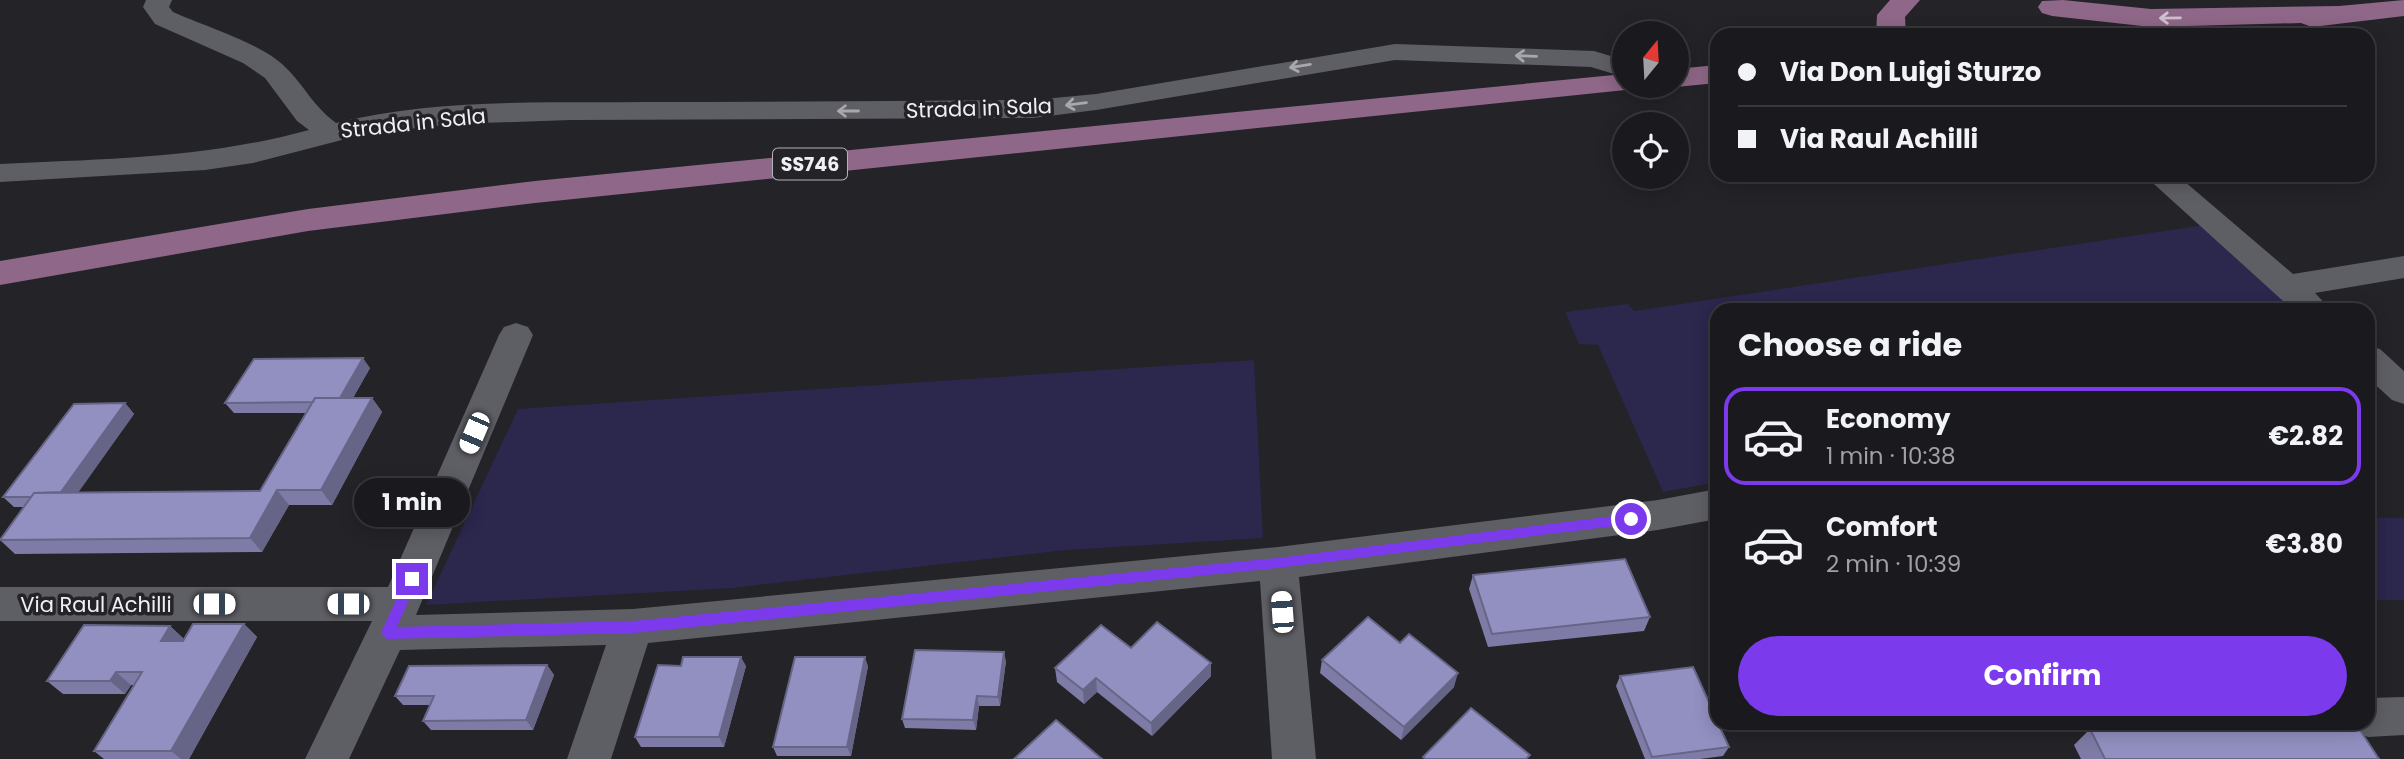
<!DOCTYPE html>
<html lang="en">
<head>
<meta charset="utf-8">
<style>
  body { margin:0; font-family:Poppins,sans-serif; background:#232327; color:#f1f3f6; height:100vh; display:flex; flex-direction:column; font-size:26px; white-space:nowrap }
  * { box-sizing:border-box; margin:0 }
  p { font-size:23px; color:#9fa1a4 }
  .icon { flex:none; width:38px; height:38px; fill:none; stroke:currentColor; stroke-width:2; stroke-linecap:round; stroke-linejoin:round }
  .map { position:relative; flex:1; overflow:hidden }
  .side { position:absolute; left:1710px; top:303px; width:665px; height:427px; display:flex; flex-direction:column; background:#1a1a1e; border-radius:21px; box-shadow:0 4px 18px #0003,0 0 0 2px #38383c }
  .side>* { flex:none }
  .top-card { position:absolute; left:1710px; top:28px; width:665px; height:154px; border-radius:21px; box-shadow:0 4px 18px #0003,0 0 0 2px #38383c; display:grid; align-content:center; height:154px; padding:0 28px; background:#1a1a1e }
  .needle { width:46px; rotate:18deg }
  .controls { position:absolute; left:1612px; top:21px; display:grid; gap:14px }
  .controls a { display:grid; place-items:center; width:77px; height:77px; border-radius:50%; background:#1a1a1e; box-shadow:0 4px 18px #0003,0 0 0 2px #38383c; font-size:35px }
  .end { position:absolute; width:32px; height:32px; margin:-16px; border:9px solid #7c3aed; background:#fff; box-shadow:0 0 0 4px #fff }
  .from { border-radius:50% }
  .bubble { position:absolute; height:49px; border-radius:24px; background:#1a1a1e; box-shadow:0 4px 18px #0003,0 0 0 2px #38383c; font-size:23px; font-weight:700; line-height:49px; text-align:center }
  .car { position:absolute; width:21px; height:42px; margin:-21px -10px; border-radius:9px; box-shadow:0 0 5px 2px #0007; background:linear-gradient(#fff 24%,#345 0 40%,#fff 0 76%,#345 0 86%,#fff 0) }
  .top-card b { display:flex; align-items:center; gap:24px; height:66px; font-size:26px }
  .top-card b+b { border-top:2px solid #38383c }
  .top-card i { width:18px; height:18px; background:#f1f3f6 }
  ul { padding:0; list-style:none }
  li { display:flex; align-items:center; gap:21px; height:98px; margin:0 14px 10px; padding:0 14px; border:4px solid transparent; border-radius:21px }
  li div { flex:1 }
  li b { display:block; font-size:26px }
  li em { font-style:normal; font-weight:700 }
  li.on { border-color:#7c3aed }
  li>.icon { width:63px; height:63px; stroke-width:1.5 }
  h2 { padding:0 28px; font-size:32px; line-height:84px }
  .cta { display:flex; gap:14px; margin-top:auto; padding:14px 28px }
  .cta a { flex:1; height:80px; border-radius:42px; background:#7c3aed; color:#fff; font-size:28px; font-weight:700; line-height:80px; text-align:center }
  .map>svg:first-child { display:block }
  .green { fill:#2b274d }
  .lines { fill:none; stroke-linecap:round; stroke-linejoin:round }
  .minor { fill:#5e5e65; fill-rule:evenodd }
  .major { fill:#8f6788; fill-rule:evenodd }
  .wall { fill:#7e7ca6 }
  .shaded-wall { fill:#666587 }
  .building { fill:#9290c1; stroke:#666587; stroke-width:2 }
  .oneway { stroke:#cec0ce }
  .oneway2 { stroke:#a7a7ac }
  .route { fill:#7c3aed }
  .labels { text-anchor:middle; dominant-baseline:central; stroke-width:7; stroke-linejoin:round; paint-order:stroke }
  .shield { fill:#232328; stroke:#b2b2b7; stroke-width:2 }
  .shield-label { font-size:19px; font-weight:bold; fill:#f0f0f4 }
  .street-label { font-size:21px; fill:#f0f0f4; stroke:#232328 }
</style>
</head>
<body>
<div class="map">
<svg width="2404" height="759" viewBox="0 0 2404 759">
  <rect width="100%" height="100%" fill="#232328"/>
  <!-- green -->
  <path class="green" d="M2204 225 2296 310H1717V482L1663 492 1598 345 1579 344 1565 312 1628 304 1634 311Z
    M1254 360 1263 538 1066 550 732 588 426 605 518 409Z
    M2368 518H2404V600H2368Z"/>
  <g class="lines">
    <!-- minor -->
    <path class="minor" d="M146 0H172L169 7 173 12C204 26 263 44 285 67 305 86 312 105 336 123 436 98 544 103 647 102 775 102 904 101 1033 100L1096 94 1395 44 1594 51 1624 60V77L1591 67 1395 60 1096 110 1033 118 570 120 454 124 365 134 253 163 205 170 0 182V164C104 159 207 158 309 130L297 121 265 78 243 63 155 24 143 7Z
      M2144 175H2177L2293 274 2404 256V278L2315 293 2331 310H2293Z
      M516 323 528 327 533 335 416 615 633 609 1278 547 1658 500 1717 489V519L1658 530 1299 577 1316 759H1272L1260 581 648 643 611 759H567L606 645 400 650 349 759H305L372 621H0V587H388L499 335 504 327Z
      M2368 346 2380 349 2404 371V404L2392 400 2368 378Z
      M2404 697V735L2368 737 2353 731 2349 723H2368V698Z"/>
    <!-- major -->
    <path class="major" d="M1890 0H1920L1905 17 1906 35H1876L1877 15Z
      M2063 0 2151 9 2339 6 2404 0V16L2312 27 2301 23 2151 27 2052 16 2042 13 2038 7 2042 1Z
      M1717 65V83L1676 87 1670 86H1676V69Z
      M1624 74V86H1637L1635 89 535 203 308 231 0 285V261L308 209 535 181Z"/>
  </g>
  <!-- wall -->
  <path class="wall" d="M370 368 353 398H372L382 412 332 505H289L262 552 15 554 0 540 24 507H14L3 497 125 403 134 414 78 492 260 491 307 413H234L225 403Z
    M1473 575 1650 617 1644 631 1488 647 1469 589Z
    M244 624 257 637 189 759H104L94 751 134 685H131L125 694H63L47 681 170 626 184 639Z
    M1131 648 1211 663V676L1152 736 1097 692 1084 704 1057 682 1055 668Z
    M1322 660 1454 687 1401 740 1320 673Z
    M1006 661 1000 706H979L976 730 905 728 902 719Z
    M547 665 554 675 533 730H431L423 721 430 705H403L395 696Z
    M681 666H746L724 747H641L635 737Z
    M868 666 851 756H777L773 747Z
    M1620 676 1729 747 1723 756 1700 759H1645L1616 686Z
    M2090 729 2379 759H2081L2074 745Z"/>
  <!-- shaded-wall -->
  <path class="shaded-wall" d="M363 358 370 368 345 412 338 402Z
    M372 398 382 412 332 505 321 490Z
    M125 403 134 414 68 507 57 497Z
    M277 490 289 505 262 552 250 538Z
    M244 624 257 637 189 759H181L171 751Z
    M170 626 185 640 176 654 161 641Z
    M1004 652 1006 661 1000 706 998 697Z
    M741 657 746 666 724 747 719 737Z
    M865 657 868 666 851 756 847 747Z
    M1211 663V676L1152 736 1151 723Z
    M547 665 554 675 533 730 526 720Z
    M116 672 131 685 125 694 110 681Z
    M1458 673 1454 687 1401 740 1404 727Z
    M1096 678 1097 692 1084 704 1083 690Z
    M977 696 979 706 976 730 973 720Z"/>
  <!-- building -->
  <path class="building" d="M363 358 340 398H315L313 402 225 403 254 359Z
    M315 398H372L321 490H277L250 538 0 540 34 493 260 491Z
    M125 403 61 492 34 493 31 497H3L74 404Z
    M1625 559 1650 617 1492 634 1473 575Z
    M1368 617 1400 643 1409 634 1458 673 1404 727 1322 660Z
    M1157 622 1211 663 1151 723 1096 678 1083 690 1055 668 1101 625 1131 648Z
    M193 624H244L171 751H94L142 672H116L110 681H47L84 625 170 626 161 641H183Z
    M915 650 1004 652 998 697 977 696 973 720 902 719Z
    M683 657H741L719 737H635L658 665 681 666Z
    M795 657H865L847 747H773Z
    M547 665 526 720 423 721 434 696H395L409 666Z
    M1693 667 1717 720V723H1718L1729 747 1652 757 1620 676Z
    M1471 708 1530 755 1526 759H1426L1423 757Z
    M1056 720 1102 759H1014Z
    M2358 727 2379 759H2105L2090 729Z"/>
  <!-- one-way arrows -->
  <defs><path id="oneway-shaft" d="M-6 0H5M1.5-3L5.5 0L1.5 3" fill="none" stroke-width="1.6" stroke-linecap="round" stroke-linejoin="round" transform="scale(1.75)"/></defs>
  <use class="oneway" href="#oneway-shaft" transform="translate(2170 18) rotate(179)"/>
  <g class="oneway2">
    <use href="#oneway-shaft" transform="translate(1526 56) rotate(-178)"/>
    <use href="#oneway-shaft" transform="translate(1300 66) rotate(171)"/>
    <use href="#oneway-shaft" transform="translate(1076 104) rotate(173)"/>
    <use href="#oneway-shaft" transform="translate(848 111) rotate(180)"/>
  </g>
  <!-- route -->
  <path class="route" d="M1631 514 1637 519 1631 524 1278 568 633 633 387 639 381 633 407 576 412 574 418 579 397 627 633 621 1278 558Z"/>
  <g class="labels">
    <!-- shield labels -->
    <rect class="shield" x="773" y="148.5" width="74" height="31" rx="5"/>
    <g class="shield-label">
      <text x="810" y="164">SS746</text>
    </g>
    <!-- street labels -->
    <g class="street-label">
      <text transform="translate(979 108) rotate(-2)">Strada in Sala</text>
      <text transform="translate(413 123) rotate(-6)">Strada in Sala</text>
      <text x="96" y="604">Via Raul Achilli</text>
    </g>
  </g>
</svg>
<div class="controls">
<a><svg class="needle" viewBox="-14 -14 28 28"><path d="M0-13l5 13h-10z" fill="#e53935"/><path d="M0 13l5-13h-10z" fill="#9fa1a4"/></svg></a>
<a><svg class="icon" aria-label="locate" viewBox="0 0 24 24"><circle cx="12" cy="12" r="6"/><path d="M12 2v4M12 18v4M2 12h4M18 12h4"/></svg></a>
</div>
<i class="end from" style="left:1631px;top:519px"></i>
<i class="end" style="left:412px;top:579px"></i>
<div class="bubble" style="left:354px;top:478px;width:116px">1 min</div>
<i class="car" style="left:474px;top:433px;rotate:203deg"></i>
<i class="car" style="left:214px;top:604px;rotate:90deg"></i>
<i class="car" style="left:348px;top:604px;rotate:270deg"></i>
<i class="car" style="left:1282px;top:612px;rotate:356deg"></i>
<div class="top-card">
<b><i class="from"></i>Via Don Luigi Sturzo</b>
<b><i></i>Via Raul Achilli</b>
</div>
<section class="side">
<h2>Choose a ride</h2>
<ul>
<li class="on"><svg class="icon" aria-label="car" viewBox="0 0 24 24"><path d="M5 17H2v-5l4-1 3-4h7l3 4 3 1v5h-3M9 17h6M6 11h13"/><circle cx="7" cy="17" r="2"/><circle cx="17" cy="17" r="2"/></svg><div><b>Economy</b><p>1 min · 10:38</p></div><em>€2.82</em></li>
<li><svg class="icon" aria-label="car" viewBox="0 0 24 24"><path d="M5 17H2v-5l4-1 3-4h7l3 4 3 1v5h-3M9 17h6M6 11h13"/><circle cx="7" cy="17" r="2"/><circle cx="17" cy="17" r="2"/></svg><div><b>Comfort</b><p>2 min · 10:39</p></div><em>€3.80</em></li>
</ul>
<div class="cta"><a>Confirm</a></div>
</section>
</div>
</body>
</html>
